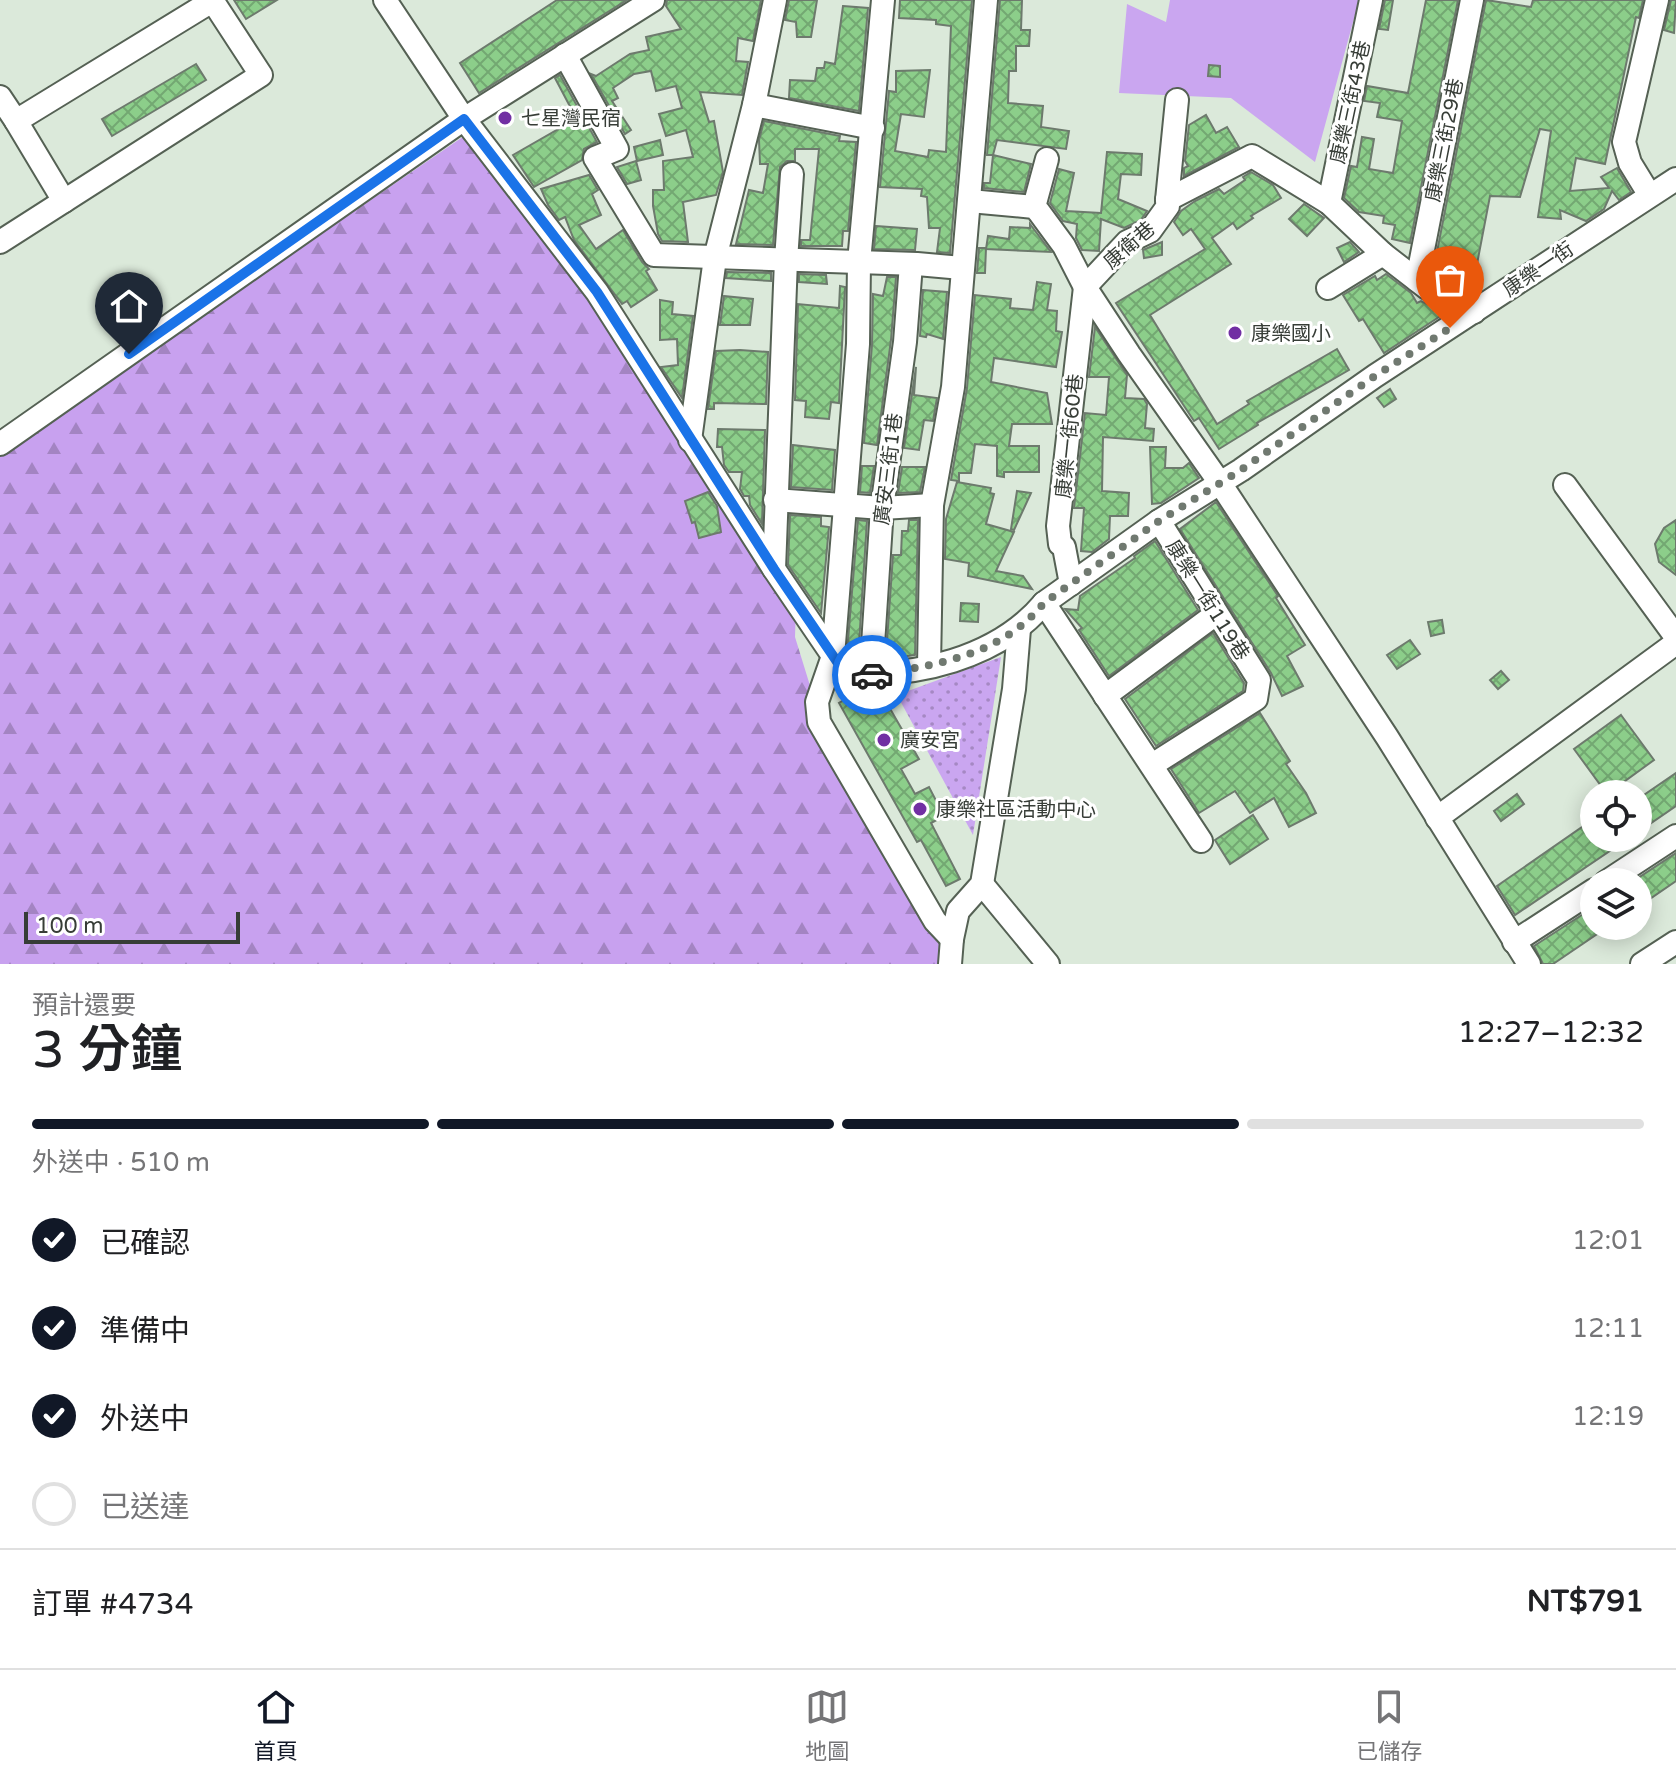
<!DOCTYPE html>
<html lang="zh-TW">
<head>
<meta charset="utf-8">
<style>
  :root { --surface:#fff; --page:#f6f6f6; --text:#202124; --muted:#757577; --line:#e0e0e0; --accent:#111827 }
  body { margin:0; font-family:"Varela Round","Noto Sans TC",sans-serif; background:var(--page); color:var(--text); height:100vh; display:flex; flex-direction:column; font-size:30px; white-space:nowrap }
  * { box-sizing:border-box; margin:0 }
  p { font-size:26px; color:var(--muted) }
  .icon { flex:none; width:44px; height:44px; fill:none; stroke:currentColor; stroke-width:2; stroke-linecap:round; stroke-linejoin:round }
  .map { position:relative; height:964px; overflow:hidden }
  .sheet { display:flex; flex-direction:column; background:var(--surface); flex:1 }
  .sheet>* { flex:none }
  .fabs { position:absolute; left:1580px; top:780px; display:grid; gap:16px }
  .fabs a { display:grid; place-items:center; width:72px; height:72px; border-radius:50%; background:var(--surface); box-shadow:0 4px 20px #0003; font-size:40px }
  .scale { position:absolute; left:24px; bottom:20px; width:216px; box-sizing:border-box; padding-left:8px; border:4px solid #373d37; border-top:0; font-size:22px; line-height:28px; white-space:nowrap; color:#373d37; -webkit-text-stroke:6px #fff; paint-order:stroke }
  .pin { position:absolute; display:grid; place-items:center; width:68px; height:68px; color:#fff; margin:-82px -34px; border-radius:50% 50% 50% 0; rotate:-45deg; box-shadow:0 0 8px #0007 }
  .pin .icon { rotate:45deg }
  .courier { position:absolute; display:grid; place-items:center; width:80px; height:80px; margin:-40px; border:6px solid #1a73e8; border-radius:50%; background:#fff; color:#222; box-shadow:0 2px 10px #0007 }
  .headline em { font-style:normal; font-weight:600 }
  .headline div { display:flex; flex-direction:column-reverse }
  .headline { display:flex; align-items:center; justify-content:space-between; height:136px; padding:0 32px }
  h1 { font-size:52px; font-weight:600; line-height:60px }
  .bar { display:grid; grid-template-columns:repeat(4,1fr); gap:12px 8px; align-content:center; height:96px; padding:0 32px }
  .bar i { height:10px; border-radius:6px; background:var(--line) }
  .bar .active { background:var(--accent) }
  .bar p { grid-column:span 4 }
  .line { display:flex; align-items:center; gap:20px; padding:0 32px; border-top:2px solid var(--line) }
  .line div { flex:1 }
  ol { padding:0 32px; list-style:none }
  li { display:flex; align-items:center; gap:24px; height:88px }
  li p { margin-inline-start:auto }
  li .icon { padding:8px; border-radius:50%; background:var(--accent); color:#fff; stroke-width:4 }
  li:last-child { color:var(--muted) }
  li i { width:44px; height:44px; border:4px solid var(--line); border-radius:50% }
  .menu { display:flex; justify-content:space-around; align-items:center; height:112px; border-top:2px solid var(--line); background:var(--surface); font-size:22px; color:var(--muted) }
  .menu a { display:grid; justify-items:center; gap:4px }
  .menu .active { color:var(--accent) }
  .map>svg:first-child { display:block }
  .grass { fill:#caa6f0 }
  .forest { fill:url(#forest-firs) }
  .park { fill:url(#park-dots) }
  .building { fill:url(#building-cross-hatch); stroke:#6d7a6d; stroke-width:2 }
  .lines { fill:none; stroke-linecap:round; stroke-linejoin:round }
  .minor-casing { stroke:#556154; stroke-width:26 }
  .minor { stroke:#fff; stroke-width:22 }
  .done { stroke:#707970; stroke-width:8; stroke-dasharray:0 14.4 }
  .route { stroke:#1a73e8; stroke-width:10 }
  .poi-dot { fill:#712fa3; stroke:#fff; stroke-width:3 }
  .labels { text-anchor:middle; stroke-width:6; stroke-linejoin:round; paint-order:stroke }
  .street-label { font-size:20px; fill:#373d37; stroke:#fff }
  .poi-label { font-size:20px; fill:#373d37; stroke:#fff; text-anchor:start }
</style>
</head>
<body>
<div class="map">
<svg width="1676" height="964" viewBox="0 0 1676 964">
  <defs>
    <pattern id="forest-firs" width="22" height="20" patternUnits="userSpaceOnUse" patternTransform="scale(2)"><rect width="22" height="20" fill="#c8a1ef"/><path d="M5 1l3.5 6h-7zM16 11l3.5 6h-7z" fill="#a384c2"/></pattern>
    <pattern id="park-dots" width="8" height="8" patternUnits="userSpaceOnUse" patternTransform="scale(2)"><rect width="8" height="8" fill="#caa6f0"/><path d="M2 2h.1M6 6h.1" fill="none" stroke="#a588c3" stroke-width="1.8" stroke-linecap="round"/></pattern>
    <pattern id="building-cross-hatch" width="8" height="8" patternUnits="userSpaceOnUse" patternTransform="scale(2)"><rect width="8" height="8" fill="#8cce8a"/><path d="M0 0l8 8M0 8l8-8" fill="none" stroke="#73a872"/></pattern>
  </defs>
  <rect width="100%" height="100%" fill="#dbe9da"/>
  <path class="grass" d="M1170,0H1359L1315,162L1231,98L1119,93L1127,4L1166,22Z"/>
  <path class="forest" d="M486,131L796,605L795,637L820,718L955,964H0V454L470,132Z"/>
  <path class="park" d="M1001,657L973,835L897,695Z"/>
  <g class="building">
    <path d="M234,0H277L246,19Z"/>
    <path d="M557,0H627L479,93L460,63Z"/>
    <path d="M667,0H761L753,41L738,38L736,61L748,62L742,95L700,92L709,122L714,121L723,172L716,195L683,202L688,242L662,241L658,234L653,206V190H664L663,161L693,157L686,130L666,136L659,114L682,108L676,86L656,91L651,71L634,74L613,88L618,98L612,101L631,130L625,134L591,74L596,76L630,54L649,50L646,37L681,29L666,6Z"/>
    <path d="M789,0H817L811,37H797L796,22L785,20Z"/>
    <path d="M900,0H972L950,253L937,252L940,228H929L927,197L921,196L922,189L880,187L889,91L896,92V71L930,70L924,117L901,114L895,151L928,157L929,150L946,152L951,26L936,24V20L899,18Z"/>
    <path d="M1000,0H1022L1021,30H1030L1029,46H1016V71H1009L1008,103L1043,106L1041,127L1069,131L1066,149L997,140L993,155L1031,164L1024,192L984,188V183H990L993,155H987Z"/>
    <path d="M1385,0H1393L1388,30L1379,29Z"/>
    <path d="M1426,0H1458L1410,243L1392,239L1395,225L1383,223L1384,216L1359,212L1344,198L1351,166L1357,167L1362,137L1374,139L1369,169L1393,173L1402,121L1377,117L1380,103L1364,101L1367,86L1408,93Z"/>
    <path d="M1486,0L1531,7L1533,0H1643L1639,18L1636,17L1605,164L1576,158L1570,191L1609,188L1601,177L1617,168L1631,192L1619,200L1612,191L1604,209L1586,221L1560,210L1561,219L1538,217L1551,131L1540,129L1520,197L1490,196L1477,264L1436,257Z"/>
    <path d="M1671,0H1676L1674,33L1664,30Z"/>
    <path d="M843,6L868,8L859,111L789,98L790,80L815,81L817,68H824L825,62L835,64Z"/>
    <path d="M196,64L206,80L112,136L102,119Z"/>
    <path d="M1209,65L1220,66V77L1208,76Z"/>
    <path d="M560,75L597,142L584,149L582,160L534,187L513,155L560,128L557,122L574,114L555,78Z"/>
    <path d="M1206,115L1216,133L1227,127L1239,147L1184,176V168L1188,166L1185,161L1189,125Z"/>
    <path d="M764,121L840,136L839,141L856,142L848,231H843L842,246H801V240H810L819,149H795V161H787L780,167L773,245L736,244L749,190L763,193L768,164H760L759,140Z"/>
    <path d="M660,140L663,155L637,161L634,147Z"/>
    <path d="M1107,152L1142,154L1141,175L1121,174L1118,199L1147,211L1141,220L1124,228L1101,219L1099,251L1082,250L1076,238L1077,224L1063,221L1050,203L1059,169L1074,173L1066,211L1101,213Z"/>
    <path d="M636,161L641,180L627,184L617,167Z"/>
    <path d="M1251,172L1273,185L1281,198L1251,216L1253,218L1237,229L1233,223L1212,238L1231,264L1150,315L1217,424L1249,404L1247,401L1337,349L1349,370L1257,423L1258,425L1219,449L1199,418L1194,421L1116,303L1205,249L1191,229L1183,235L1174,222L1181,211L1195,201L1219,189L1224,194L1245,180L1243,177Z"/>
    <path d="M589,175L598,190L592,194L601,215L579,225L596,249L623,230L642,262L649,269L646,271L657,290L631,307L627,301L622,304L574,240L565,217L559,220L548,205L541,189Z"/>
    <path d="M1304,204L1324,218L1307,236L1289,219Z"/>
    <path d="M1030,224L1051,252L986,249L988,236L1009,239L1010,227L1030,228Z"/>
    <path d="M876,226L917,229L915,250L874,249Z"/>
    <path d="M1162,242V255L1144,258L1143,250Z"/>
    <path d="M1350,242L1359,252L1344,262L1337,248Z"/>
    <path d="M979,248H986L985,273H977Z"/>
    <path d="M727,272L771,273V281L726,278Z"/>
    <path d="M799,274L826,275L827,284L799,282Z"/>
    <path d="M1386,274L1411,293L1417,303L1421,301L1439,310L1442,315L1384,353L1363,319L1359,321L1343,295L1375,276L1377,280Z"/>
    <path d="M887,277H896L891,340L877,445L864,443L872,345L873,294L883,296Z"/>
    <path d="M1037,282L1051,284L1047,310L1057,311L1056,331L1062,332L1056,367L994,358L991,382L1047,393L1052,424H1012L1009,446H1039V472H1004V477L997,476V446L975,444L971,473H959V481L951,480L967,388L975,295L1011,299L1010,308L1033,310Z"/>
    <path d="M840,286L845,287L839,403L831,402L829,419L805,417L806,401L795,400L798,304L839,308Z"/>
    <path d="M923,290L947,292L943,339L927,334L926,337L920,336Z"/>
    <path d="M724,296L753,299L750,325H720Z"/>
    <path d="M660,300L673,302L672,314L693,316L682,398L661,367L678,365L677,339L660,340Z"/>
    <path d="M1095,327L1127,375L1125,398L1144,399L1147,404L1145,428L1154,429L1153,441L1103,437L1102,491L1129,493L1128,516H1110L1109,539L1092,552L1081,551L1084,508H1074L1085,413L1106,415L1109,377H1089Z"/>
    <path d="M740,350L768,352L766,404L714,403V409H708L716,351Z"/>
    <path d="M916,367L914,395L937,398L933,421L924,420L919,450L904,448Z"/>
    <path d="M1390,389L1396,399L1384,407L1377,398Z"/>
    <path d="M718,429L765,430L762,524L750,505L749,496H744L740,489L742,472H729L724,465L722,447H717Z"/>
    <path d="M793,445L835,450L832,490L791,487Z"/>
    <path d="M1150,447H1166L1165,468H1183L1189,463L1199,478L1161,503L1152,504Z"/>
    <path d="M862,466H874L870,493L860,492Z"/>
    <path d="M902,467H925L920,492L898,493Z"/>
    <path d="M957,482L991,488L990,493L994,494L986,524L1014,532L996,571L1023,576L1032,589L968,576L969,563L945,559L946,519Z"/>
    <path d="M1017,491L1031,493L1014,530L1011,529Z"/>
    <path d="M708,492L717,506L721,532L699,538L695,522L692,523L685,501Z"/>
    <path d="M1216,502L1278,596L1276,598L1305,645L1287,656L1303,686L1282,696L1271,673L1180,529Z"/>
    <path d="M790,515L821,517V526L829,527L821,613L788,565Z"/>
    <path d="M858,520L867,521L858,659L852,658L847,652Z"/>
    <path d="M909,520H918L915,655L901,657L886,656L893,555H901L902,531H908Z"/>
    <path d="M1676,520V575L1659,562L1655,544L1664,528Z"/>
    <path d="M1155,541L1198,610L1109,676L1079,630L1082,628L1065,609L1078,610L1080,596L1135,558L1134,556Z"/>
    <path d="M961,603L979,604L978,622L960,621Z"/>
    <path d="M1442,620L1444,633L1431,636L1428,622Z"/>
    <path d="M1213,633L1244,683L1243,691L1156,746L1125,699Z"/>
    <path d="M1410,640L1420,654L1397,669L1387,655Z"/>
    <path d="M1501,671L1509,680L1498,689L1490,680Z"/>
    <path d="M866,688V710L879,711L881,693L919,759L901,769L915,794L929,787L944,816L931,823L960,879L946,886L921,840L917,842L839,703Z"/>
    <path d="M1260,713L1290,761L1286,764L1306,793L1316,813L1289,827L1274,798L1250,813L1235,791L1199,813L1171,769Z"/>
    <path d="M1621,715L1654,760L1607,794L1574,749Z"/>
    <path d="M1676,773V806L1638,832V799Z"/>
    <path d="M1517,794L1524,804L1501,821L1494,811Z"/>
    <path d="M1253,815L1268,839L1230,864L1215,840Z"/>
    <path d="M1585,825L1590,832L1594,829V838H1629L1515,915L1497,886Z"/>
    <path d="M1676,853V881L1638,907V882H1632Z"/>
    <path d="M1594,907V926H1609L1553,964H1543L1534,946Z"/>
  </g>
  <g class="lines">
    <defs>
      <g id="minor">
        <path d="M385,0L464,119L597,292L774,569L844,672C914,679 998,658 1044,603L1159,521L1241,470L1375,376L1676,179"/>
        <path d="M883,0L859,262L858,344L833,656L817,702L819,722L935,921L952,939"/>
        <path d="M565,55L617,149L595,158L654,255L917,264L962,268"/>
        <path d="M0,97L16,121L212,1"/>
        <path d="M754,105L873,128"/>
        <path d="M16,121L64,201"/>
        <path d="M1649,194L1630,163L1624,142L1657,0"/>
        <path d="M1167,200L1177,100"/>
        <path d="M970,201L1034,207L1039,212L1064,246L1085,287L1129,354L1220,483L1387,737L1529,964"/>
        <path d="M1329,203L1371,0"/>
        <path d="M1034,207L1047,159"/>
        <path d="M0,242L261,75L212,0"/>
        <path d="M1417,280L1472,0"/>
        <path d="M1085,287L1127,242L1150,231L1168,206L1167,200L1252,156L1329,203L1383,254L1427,288L1474,312"/>
        <path d="M1328,288L1383,254"/>
        <path d="M690,440L715,258L754,105L775,0"/>
        <path d="M0,444L464,119L653,0"/>
        <path d="M1565,485L1676,637"/>
        <path d="M775,500L882,508L932,505"/>
        <path d="M774,569L786,260L792,174"/>
        <path d="M1071,584L1064,547L1060,544L1058,526L1085,287"/>
        <path d="M1044,603L1201,841"/>
        <path d="M929,666L932,505L953,387L986,0"/>
        <path d="M871,675L882,508L905,342L911,264"/>
        <path d="M1105,696L1216,614"/>
        <path d="M1152,765L1256,699L1259,680L1159,521"/>
        <path d="M1437,818L1676,643"/>
        <path d="M1606,882L1676,836"/>
        <path d="M982,884L1048,964"/>
        <path d="M1514,942L1594,890"/>
        <path d="M950,964L952,939L958,911L982,884L1014,689L1019,629"/>
        <path d="M1642,964L1676,942"/>
      </g>
    </defs>
    <use href="#minor" class="minor-casing"/>
    <use href="#minor" class="minor"/>
  </g>
  <g class="lines">
    <path class="done" d="M872,675C937,665 1000,656 1044,603L1159,521L1241,470L1375,376L1450,328"/>
    <path class="route" d="M129,354L464,119L597,292L774,569L844,672L872,675"/>
  </g>
  <g class="poi-dot">
    <circle cx="505" cy="118" r="8"/>
    <circle cx="1235" cy="333" r="8"/>
    <circle cx="884" cy="740" r="8"/>
    <circle cx="920" cy="809" r="8"/>
  </g>
  <g class="labels">
    <g class="street-label">
      <text transform="translate(1350 102) rotate(-78)" y="7">康樂三街43巷</text>
      <text transform="translate(1444 140) rotate(-79)" y="7">康樂三街29巷</text>
      <text transform="translate(1129 245) rotate(-41)" y="7">康衛巷</text>
      <text transform="translate(1538 269) rotate(-34)" y="7">康樂一街</text>
      <text transform="translate(1069 436) rotate(-84)" y="7">康樂一街60巷</text>
      <text transform="translate(888 469) rotate(-83)" y="7">廣安三街1巷</text>
      <text transform="translate(1208 600) rotate(58)" y="7">康樂一街119巷</text>
    </g>
    <g class="poi-label">
      <text x="521" y="125">七星灣民宿</text>
      <text x="1251" y="340">康樂國小</text>
      <text x="900" y="747">廣安宮</text>
      <text x="936" y="816">康樂社區活動中心</text>
    </g>
  </g>
</svg>
<div class="fabs">
<a><svg class="icon" aria-label="locate" viewBox="0 0 24 24"><circle cx="12" cy="12" r="6"/><path d="M12 2v4M12 18v4M2 12h4M18 12h4"/></svg></a>
<a><svg class="icon" aria-label="layers" viewBox="0 0 24 24"><path d="M12 4l9 5-9 5-9-5zM3 14l9 5 9-5"/></svg></a>
</div>
<div class="scale">100 m</div>
<div class="pin" style="left:1450px;top:328px;background:#ea580c"><svg class="icon" aria-label="bag" viewBox="0 0 24 24"><path d="M5 8h14l-1 12H6zM9 8a3 3 0 0 1 6 0"/></svg></div>
<div class="pin" style="left:129px;top:354px;background:#1f2937"><svg class="icon" aria-label="home" viewBox="0 0 24 24"><path d="M3 11l9-7 9 7M6 9v11h12V9"/></svg></div>
<div class="courier" style="left:872px;top:675px"><svg class="icon" aria-label="car" viewBox="0 0 24 24"><path d="M5 17H2v-5l4-1 3-4h7l3 4 3 1v5h-3M9 17h6M6 11h13"/><circle cx="7" cy="17" r="2"/><circle cx="17" cy="17" r="2"/></svg></div>
</div>
<section class="sheet">
<div class="headline"><div><h1>3 分鐘</h1><p>預計還要</p></div><em>12:27–12:32</em></div>
<div class="bar"><i class="active"></i><i class="active"></i><i class="active"></i><i></i><p>外送中 · 510 m</p></div>
<ol>
<li><svg class="icon" aria-label="check" viewBox="0 0 24 24"><path d="M5 12l5 5 9-10"/></svg>已確認<p>12:01</p></li>
<li><svg class="icon" aria-label="check" viewBox="0 0 24 24"><path d="M5 12l5 5 9-10"/></svg>準備中<p>12:11</p></li>
<li><svg class="icon" aria-label="check" viewBox="0 0 24 24"><path d="M5 12l5 5 9-10"/></svg>外送中<p>12:19</p></li>
<li><i></i>已送達</li>
</ol>
<div class="line" style="height:104px"><div>訂單 #4734</div><b>NT$791</b></div>
</section>
<nav class="menu">
<a class="active"><svg class="icon" aria-label="home" viewBox="0 0 24 24"><path d="M3 11l9-7 9 7M6 9v11h12V9"/></svg>首頁</a>
<a><svg class="icon" aria-label="map" viewBox="0 0 24 24"><path d="M3 6l6-2 6 2 6-2v14l-6 2-6-2-6 2zM9 4v14M15 6v14"/></svg>地圖</a>
<a><svg class="icon" aria-label="saved" viewBox="0 0 24 24"><path d="M7 4h10v16l-5-4-5 4z"/></svg>已儲存</a>
</nav>
</body>
</html>
